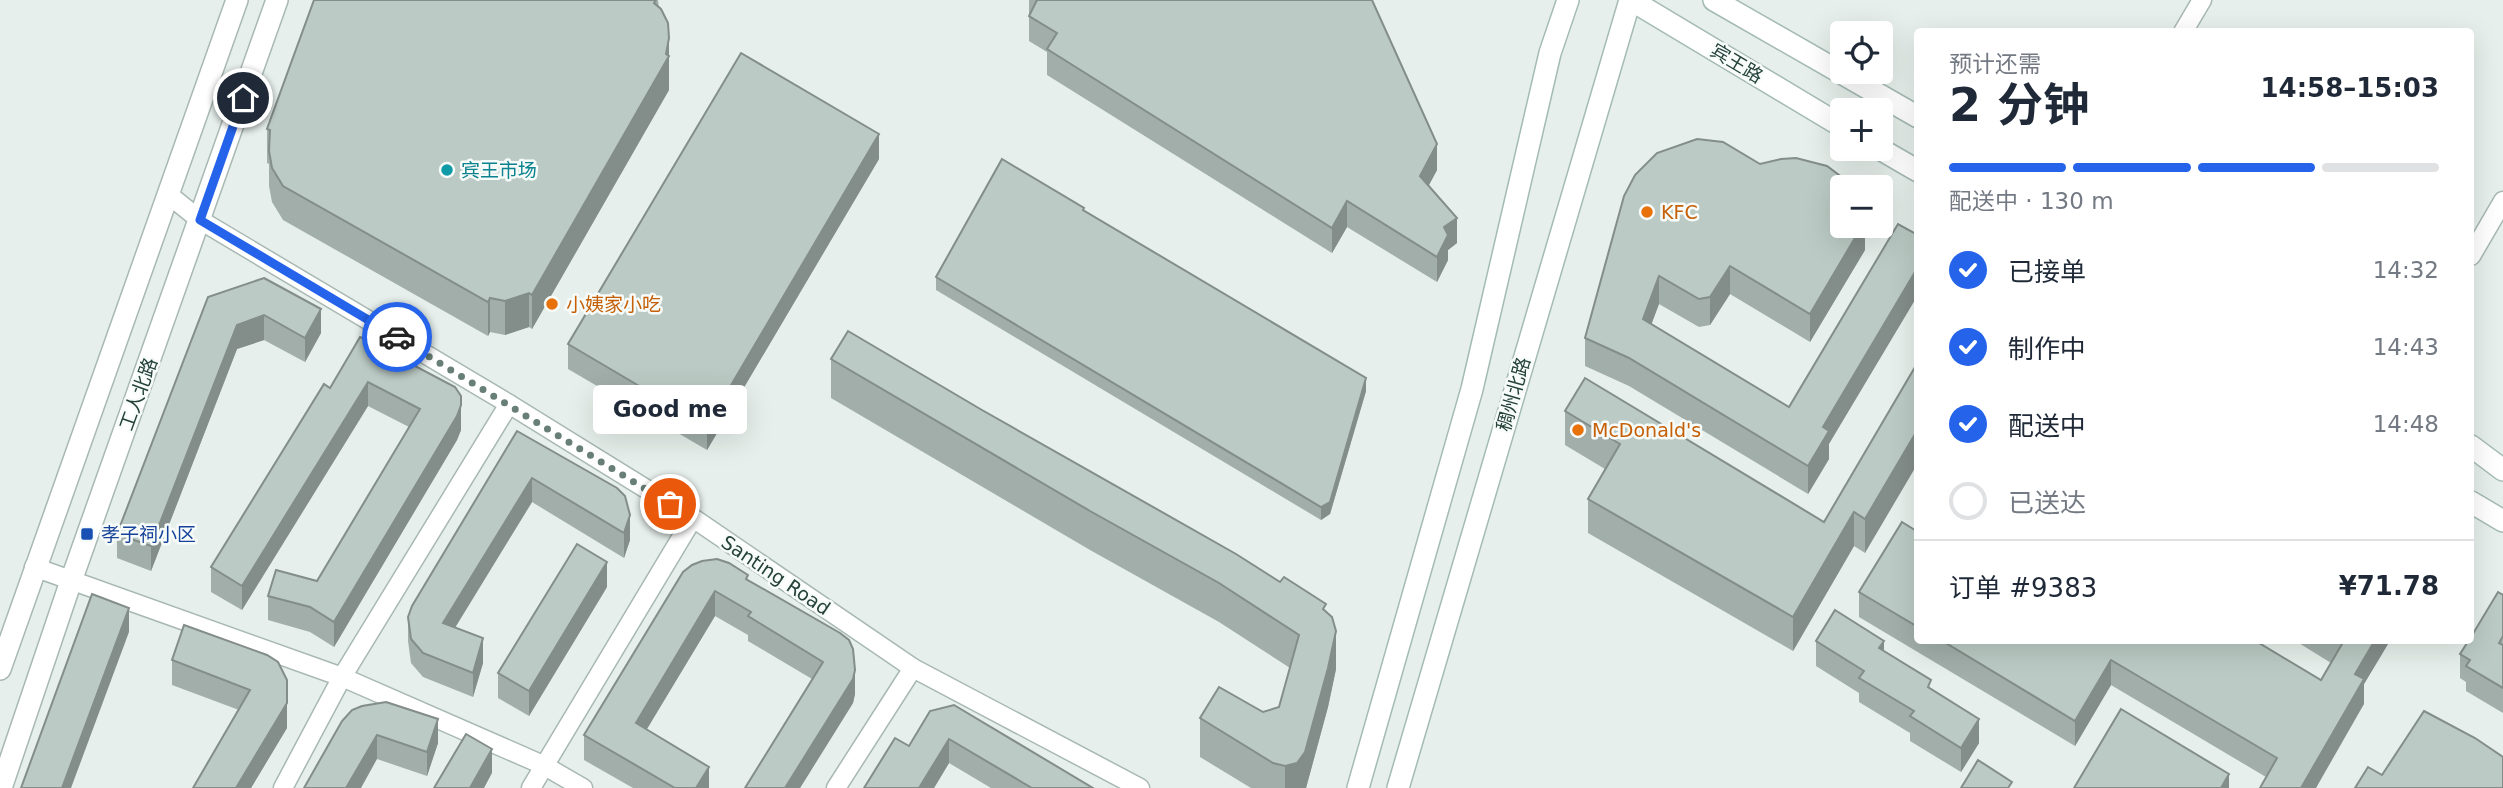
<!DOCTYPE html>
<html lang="zh">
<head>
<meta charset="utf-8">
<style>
  :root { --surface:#fff; --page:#f2f2f3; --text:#1f2937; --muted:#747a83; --line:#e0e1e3; --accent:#2563eb }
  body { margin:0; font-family:"DejaVu Sans","Noto Sans SC",sans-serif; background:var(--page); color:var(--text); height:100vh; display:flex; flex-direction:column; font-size:26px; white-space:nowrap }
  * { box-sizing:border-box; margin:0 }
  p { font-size:23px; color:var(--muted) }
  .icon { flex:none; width:38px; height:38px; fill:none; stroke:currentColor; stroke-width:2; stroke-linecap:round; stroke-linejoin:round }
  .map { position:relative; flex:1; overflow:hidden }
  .side { position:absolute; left:1914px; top:28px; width:560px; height:616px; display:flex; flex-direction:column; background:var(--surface); border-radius:7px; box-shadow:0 7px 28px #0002 }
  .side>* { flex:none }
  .tools { position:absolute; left:1830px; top:21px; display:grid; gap:14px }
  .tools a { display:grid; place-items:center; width:63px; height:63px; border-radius:7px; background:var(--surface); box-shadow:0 7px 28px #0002; font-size:35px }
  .pin { position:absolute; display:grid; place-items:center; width:60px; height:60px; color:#fff; margin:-30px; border:4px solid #fff; border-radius:50%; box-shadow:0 2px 7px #0007 }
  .courier { position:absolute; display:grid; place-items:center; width:70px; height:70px; margin:-35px; border:5px solid #2563eb; border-radius:50%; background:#fff; color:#222; box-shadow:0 2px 9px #0007 }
  .bubble { position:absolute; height:49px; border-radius:7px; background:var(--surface); box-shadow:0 7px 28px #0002; font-size:23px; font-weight:700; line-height:49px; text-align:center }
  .headline em { font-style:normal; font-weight:700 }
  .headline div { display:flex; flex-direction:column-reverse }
  .headline { display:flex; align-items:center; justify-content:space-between; height:119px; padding:0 35px }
  h1 { font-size:46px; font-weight:700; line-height:52px }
  .bar { display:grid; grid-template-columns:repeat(4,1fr); gap:10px 7px; align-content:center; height:84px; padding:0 35px }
  .bar i { height:9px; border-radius:5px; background:var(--line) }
  .bar .selected { background:var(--accent) }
  .bar p { grid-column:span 4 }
  .line { display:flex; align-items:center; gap:18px; padding:0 35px; border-top:2px solid var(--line) }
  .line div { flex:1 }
  ol { padding:0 35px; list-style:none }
  li { display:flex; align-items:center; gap:21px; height:77px }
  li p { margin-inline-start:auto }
  li .icon { padding:7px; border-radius:50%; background:var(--accent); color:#fff; stroke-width:4 }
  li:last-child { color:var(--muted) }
  li i { width:38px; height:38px; border:4px solid var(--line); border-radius:50% }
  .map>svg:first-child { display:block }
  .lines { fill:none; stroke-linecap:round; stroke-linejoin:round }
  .minor-casing { stroke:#a8b8b2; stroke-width:21 }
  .tertiary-casing { stroke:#a8b8b2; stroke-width:24 }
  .secondary-casing { stroke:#a4bbb3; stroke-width:24 }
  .minor { stroke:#fff; stroke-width:18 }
  .tertiary { stroke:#fff; stroke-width:21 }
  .secondary { stroke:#fff; stroke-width:21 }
  .wall { fill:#a1aea9 }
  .shaded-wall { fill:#838d89 }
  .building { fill:#bbcac4; stroke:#838d89; stroke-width:2 }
  .done { stroke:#687f78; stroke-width:7; stroke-dasharray:0 12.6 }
  .route { stroke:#2563eb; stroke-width:9 }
  .culture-dot { fill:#0f9aa8; stroke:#f7fbf9; stroke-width:2.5 }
  .food-dot { fill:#e8710a; stroke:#f7fbf9; stroke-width:2.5 }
  .transit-dot { fill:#1a4fb4; stroke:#f7fbf9; stroke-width:2.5 }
  .labels { text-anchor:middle; stroke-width:5; stroke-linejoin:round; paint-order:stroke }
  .street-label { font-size:19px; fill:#24423a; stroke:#f7fbf9 }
  .culture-label { font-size:19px; fill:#0d838f; stroke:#f7fbf9; text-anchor:start }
  .food-label { font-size:19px; fill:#c56008; stroke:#f7fbf9; text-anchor:start }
  .transit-label { font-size:19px; fill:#164399; stroke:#f7fbf9; text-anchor:start }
</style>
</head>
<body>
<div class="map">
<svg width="2503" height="788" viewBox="0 0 2503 788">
  <rect width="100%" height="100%" fill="#e6efeb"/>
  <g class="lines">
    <defs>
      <g id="minor">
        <path d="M2183,32L2202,0"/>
        <path d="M169,195L200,220L509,404L693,518L913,668L1140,788"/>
        <path d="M2471,256L2503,201"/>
        <path d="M34,567L342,677L543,765L583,788"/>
        <path d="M283,788L342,677L509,404"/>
        <path d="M531,788L693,518"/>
        <path d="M836,788L913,668"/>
      </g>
      <g id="tertiary">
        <path d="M0,669L237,0"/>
        <path d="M1,788L71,581L277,0"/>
      </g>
      <g id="secondary">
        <path d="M1631,0L1843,127"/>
        <path d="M1714,0L1918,117"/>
        <path d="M1880,149L1918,171"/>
        <path d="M2471,446L2503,470"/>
        <path d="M2471,502L2503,521"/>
        <path d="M1358,788L1472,389L1550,53L1568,0"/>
        <path d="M1398,788L1630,0"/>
      </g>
    </defs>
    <use href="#minor" class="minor-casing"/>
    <use href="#tertiary" class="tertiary-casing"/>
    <use href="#secondary" class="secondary-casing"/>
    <use href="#minor" class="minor"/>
    <use href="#tertiary" class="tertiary"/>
    <use href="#secondary" class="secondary"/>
  </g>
  <g class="wall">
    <path d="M658,0L669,90L532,329L529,327L505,335L490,332L488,336L283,220L272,202L269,186V164L267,163V129Z"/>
    <path d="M1029,0H1372L1437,170L1428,186L1457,243L1448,250V260L1437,282L1347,227L1332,253L1047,75V52L1029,41Z"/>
    <path d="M879,159L707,450L568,369V344Z"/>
    <path d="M1760,164L1865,226V250L1810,342L1730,294L1710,325L1699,327L1659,304L1651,324L1829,444V459L1808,494L1629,386L1585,366V338Z"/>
    <path d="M1084,210L1366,391L1330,514L1321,520L936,290V277Z"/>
    <path d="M264,278L321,333L305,362L264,340L237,349L151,571L117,558V534Z"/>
    <path d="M360,337L461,430L457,440L334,647L310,632L268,620V596L317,581L409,427L368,406L242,610L211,592V567L330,388Z"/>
    <path d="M831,359L1326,612L1336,669L1328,707L1306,788H1251L1200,757V718L1263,712L1279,707L1290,668L1219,622L1090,550L831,398Z"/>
    <path d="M1918,362L1865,553L1854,546L1793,651L1588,533V499L1605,469L1565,445V411L1824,522Z"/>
    <path d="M517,431L630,540L624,558L532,502L455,628L483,663L473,697L423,677L411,663L408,641V617Z"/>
    <path d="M1918,532V640H2254L2321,680L2331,663L2294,640H2388V644L2364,684V704L2266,777L2111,685L2075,746L1859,617V592Z"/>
    <path d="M683,572L748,580L855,694L853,703L800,788H745L812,679L748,641V635L715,616L647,729L709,788H633L584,760V735Z"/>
    <path d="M607,587L529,716L498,698V673Z"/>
    <path d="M2503,595V713L2466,691V682L2460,678V654Z"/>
    <path d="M184,625L287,728L251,788H193L239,710L172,685V660Z"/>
    <path d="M1816,641L1884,651L1931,689L1979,743L1961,772L1910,741V733L1859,702V693L1816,666Z"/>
    <path d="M954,705L1093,788H991L949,763L934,788H864Z"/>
    <path d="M342,721L438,743L427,776L377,759Z"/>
  </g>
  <g class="shaded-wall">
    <path d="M669,38V90L532,329V295L666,54Z"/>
    <path d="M879,134V159L707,450V426Z"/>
    <path d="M1437,144V170L1420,202V176Z"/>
    <path d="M1347,201V227L1332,253V228Z"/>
    <path d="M1457,218V243L1448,250V260L1437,282V257L1444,227Z"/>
    <path d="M1862,226H1865V250L1810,342V314Z"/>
    <path d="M1730,266V294L1710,325V297Z"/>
    <path d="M1918,267V295L1829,444V459L1808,494V466L1823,427Z"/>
    <path d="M1659,276V304L1643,347V319Z"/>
    <path d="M529,293V327L505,335V301Z"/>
    <path d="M490,298V332L488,336V302Z"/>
    <path d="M321,309V333L305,362V338Z"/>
    <path d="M264,315V340L237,349L151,571V546L237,325Z"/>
    <path d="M1366,378V391L1330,514L1321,520V507Z"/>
    <path d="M368,382V406L242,610V586Z"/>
    <path d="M461,405V430L457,440L334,647V622Z"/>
    <path d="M1918,429V463L1865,553V519Z"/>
    <path d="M532,478V502L443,647V623Z"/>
    <path d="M1854,512V546L1793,651V617Z"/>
    <path d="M630,515V540L624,558V533Z"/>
    <path d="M607,562V587L529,716V691Z"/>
    <path d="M715,591V616L636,747V723Z"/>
    <path d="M129,608V632L71,788H62Z"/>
    <path d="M1336,631V669L1328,707L1306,788H1285V766Z"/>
    <path d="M483,638V663L473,697V673Z"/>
    <path d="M2375,640H2388V644L2364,684V704L2316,788H2301L2355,674Z"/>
    <path d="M1884,641V665L1879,648Z"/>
    <path d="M2111,660V685L2075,746V721Z"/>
    <path d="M855,670V694L853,703L800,788H785Z"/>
    <path d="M287,703V728L251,788H236Z"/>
    <path d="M438,719V743L427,776V752Z"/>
    <path d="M1979,719V743L1961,772V748Z"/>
    <path d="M377,735V759L361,788H346Z"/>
    <path d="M949,739V763L934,788H919Z"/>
    <path d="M492,749V773L484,788H470Z"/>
    <path d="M709,767V788H696Z"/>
    <path d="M2229,774V788H2221Z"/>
  </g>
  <g class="building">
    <path d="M314,0H656L654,3L661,9L668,23L669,38L666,54L669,56L532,295L529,293L505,301L490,298L488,302L283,186L272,168L269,151L270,130L267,129Z"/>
    <path d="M1037,0H1372L1437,144L1420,176L1457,218L1444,227L1448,235L1437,257L1347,201L1332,228L1047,49L1057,33L1029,16Z"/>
    <path d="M741,53L879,134L707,426L568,344Z"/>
    <path d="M1697,139L1723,142L1760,164L1781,159L1796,158L1827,166L1851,184L1852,187H1843V226H1862L1810,314L1730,266L1710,297L1699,299L1659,276L1643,319L1789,407L1898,224L1918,235V267L1823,427L1829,431L1808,466L1629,358L1585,338L1624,196L1635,175L1657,153Z"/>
    <path d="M1002,159L1084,208L1083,210L1366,378L1330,502L1321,507L936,277Z"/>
    <path d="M264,278L321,309L305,338L264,315L237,325L151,546L117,534L208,297Z"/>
    <path d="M848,331L982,410L1236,554L1280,582L1284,577L1326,604L1323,609L1332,617L1336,631L1328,668L1305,752L1297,763L1285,766L1273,763L1200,718L1219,687L1263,712L1279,707L1299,635L1219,583L1090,511L831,359Z"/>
    <path d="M360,337L455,387L461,396V405L457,416L334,622L310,607L268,596L276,570L317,581L420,409L368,382L242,586L211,567L324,384L330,388Z"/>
    <path d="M1918,362V429L1865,519L1854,512L1793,617L1588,499L1620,444L1565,411L1585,378L1824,522Z"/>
    <path d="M517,431L617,488L625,496L630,515L624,533L532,478L443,623L483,638L473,673L423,653L411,639L408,617L412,606Z"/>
    <path d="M1902,522L1918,532V627L1859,592Z"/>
    <path d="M577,544L607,562L529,691L498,673Z"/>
    <path d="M717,559L729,563L748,575L746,579L840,633L849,640L853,649L855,670L853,679L785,788H745L823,662L748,616L751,612L715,591L636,723L709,767L696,788H675L584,735L683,572L692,565L702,561Z"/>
    <path d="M2498,592L2503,595V636L2499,643L2503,645V688L2466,666L2470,660L2460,654L2469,640H2471V637Z"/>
    <path d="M92,594L129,608L62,788H21Z"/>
    <path d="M1835,610L1884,641L1879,648L1931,680L1928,687L1979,719L1961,748L1910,716L1914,711L1859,678L1864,671L1816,641Z"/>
    <path d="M184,625L267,655L278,662L287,680V703L236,788H193L250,690L172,660Z"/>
    <path d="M1941,640H2254L2321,680L2342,644L2336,640H2375L2355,674L2364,679L2301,788H2260L2277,758L2111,660L2075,721Z"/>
    <path d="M386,702L438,719L427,752L377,735L346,788H304L342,721L352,710L362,706Z"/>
    <path d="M954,705L1093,788H1032L949,739L919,788H864L895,738L909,746L930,711Z"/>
    <path d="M2121,709L2229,774L2221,788H2074Z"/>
    <path d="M2424,711L2475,738L2503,757V788H2355L2368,767L2382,775Z"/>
    <path d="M466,734L492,749L470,788H434Z"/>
    <path d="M1978,760L2012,782L2008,788H1961Z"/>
  </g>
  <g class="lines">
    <path class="done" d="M397,337L670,504"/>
    <path class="route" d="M243,98L200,220L397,337"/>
  </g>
  <circle class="culture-dot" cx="447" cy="170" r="7"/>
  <g class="food-dot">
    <circle cx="1647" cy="212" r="7"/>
    <circle cx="552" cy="304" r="7"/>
    <circle cx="1578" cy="430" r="7"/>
  </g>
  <rect class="transit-dot" x="80" y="527" width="14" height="14" rx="3.5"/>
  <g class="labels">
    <g class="street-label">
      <text transform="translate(1737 63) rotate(31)" y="7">宾王路</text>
      <text transform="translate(138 394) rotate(-70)" y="7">工人北路</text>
      <text transform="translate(1513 394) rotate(-74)" y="7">稠州北路</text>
      <text transform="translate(776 575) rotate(34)" y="7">Santing Road</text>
    </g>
    <g class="culture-label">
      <text x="461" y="177">宾王市场</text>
    </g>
    <g class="food-label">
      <text x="1661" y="219">KFC</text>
      <text x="566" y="311">小姨家小吃</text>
      <text x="1592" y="437">McDonald's</text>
    </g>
    <g class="transit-label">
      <text x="101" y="541">孝子祠小区</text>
    </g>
  </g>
</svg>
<div class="tools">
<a><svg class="icon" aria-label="locate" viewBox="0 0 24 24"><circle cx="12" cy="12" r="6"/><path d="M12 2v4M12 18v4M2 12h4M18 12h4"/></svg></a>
<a>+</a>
<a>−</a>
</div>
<div class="pin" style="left:670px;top:504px;background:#ea580c"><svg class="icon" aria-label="bag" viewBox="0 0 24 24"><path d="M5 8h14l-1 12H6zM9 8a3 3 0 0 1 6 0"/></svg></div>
<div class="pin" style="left:243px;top:98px;background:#1f2937"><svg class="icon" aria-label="home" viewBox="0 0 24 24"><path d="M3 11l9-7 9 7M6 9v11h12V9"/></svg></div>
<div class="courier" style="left:397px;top:337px"><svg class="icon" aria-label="car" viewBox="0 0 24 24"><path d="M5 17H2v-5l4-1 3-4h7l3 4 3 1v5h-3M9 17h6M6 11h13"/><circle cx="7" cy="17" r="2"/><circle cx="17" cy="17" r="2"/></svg></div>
<div class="bubble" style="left:593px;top:385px;width:154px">Good me</div>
<section class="side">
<div class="headline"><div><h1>2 分钟</h1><p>预计还需</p></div><em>14:58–15:03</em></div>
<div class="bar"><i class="selected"></i><i class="selected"></i><i class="selected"></i><i></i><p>配送中 · 130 m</p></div>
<ol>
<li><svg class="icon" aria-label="check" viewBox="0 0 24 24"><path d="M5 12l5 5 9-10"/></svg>已接单<p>14:32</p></li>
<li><svg class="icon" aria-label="check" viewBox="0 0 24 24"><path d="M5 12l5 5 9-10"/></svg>制作中<p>14:43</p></li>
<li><svg class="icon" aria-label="check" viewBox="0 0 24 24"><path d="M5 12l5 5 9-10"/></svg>配送中<p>14:48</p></li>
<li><i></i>已送达</li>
</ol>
<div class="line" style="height:91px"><div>订单 #9383</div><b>¥71.78</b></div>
</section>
</div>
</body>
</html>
